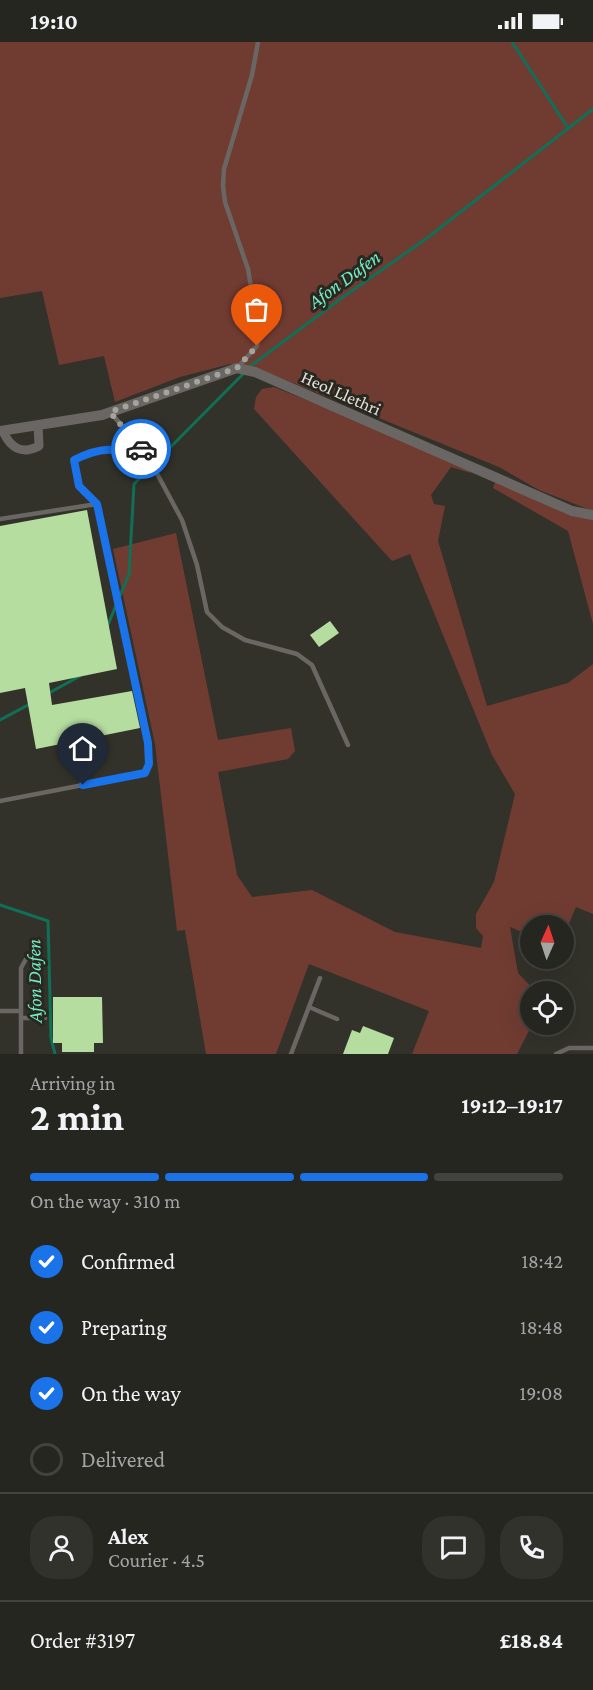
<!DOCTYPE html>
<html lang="en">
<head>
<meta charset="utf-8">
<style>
  :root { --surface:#262620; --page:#32322d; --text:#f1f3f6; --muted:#a4a5a5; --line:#42433e; --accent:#1a73e8 }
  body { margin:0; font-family:"Crimson Pro",serif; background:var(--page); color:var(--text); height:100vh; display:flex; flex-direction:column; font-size:22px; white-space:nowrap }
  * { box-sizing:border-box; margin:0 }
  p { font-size:20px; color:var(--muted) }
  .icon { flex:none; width:33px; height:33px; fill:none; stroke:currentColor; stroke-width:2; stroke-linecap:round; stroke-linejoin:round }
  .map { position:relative; height:1012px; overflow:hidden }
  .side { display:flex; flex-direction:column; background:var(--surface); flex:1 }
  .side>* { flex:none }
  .needle { width:39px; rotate:3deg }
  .buttons { position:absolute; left:520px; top:873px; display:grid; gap:12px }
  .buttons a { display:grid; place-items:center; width:54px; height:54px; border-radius:50%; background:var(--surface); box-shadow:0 6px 24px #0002,0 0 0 2px var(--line); font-size:30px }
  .pin { position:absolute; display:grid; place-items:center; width:51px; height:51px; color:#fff; margin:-62px -26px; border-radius:50% 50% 50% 0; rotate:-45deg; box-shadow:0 0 6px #0007 }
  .pin .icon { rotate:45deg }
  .courier { position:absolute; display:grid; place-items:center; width:60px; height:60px; margin:-30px; border:4px solid #1a73e8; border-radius:50%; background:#fff; color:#222; box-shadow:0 2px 8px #0007 }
  .overview em { font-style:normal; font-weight:700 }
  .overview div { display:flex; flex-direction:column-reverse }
  .overview { display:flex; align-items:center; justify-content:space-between; height:102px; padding:0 30px }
  h1 { font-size:39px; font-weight:700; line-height:45px }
  .bar { display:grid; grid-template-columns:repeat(4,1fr); gap:9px 6px; align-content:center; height:72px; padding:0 30px }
  .bar i { height:8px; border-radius:4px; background:var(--line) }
  .bar .active { background:var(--accent) }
  .bar p { grid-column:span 4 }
  .line { display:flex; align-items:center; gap:15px; padding:0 30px; border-top:2px solid var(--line) }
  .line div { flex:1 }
  .round { display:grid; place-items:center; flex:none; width:63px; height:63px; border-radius:24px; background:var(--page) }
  ol { padding:0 30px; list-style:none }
  li { display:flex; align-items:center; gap:18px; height:66px }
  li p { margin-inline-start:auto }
  li .icon { padding:6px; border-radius:50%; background:var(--accent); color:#fff; stroke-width:4 }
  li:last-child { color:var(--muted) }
  li i { width:33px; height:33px; border:3px solid var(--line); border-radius:50% }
  .status { display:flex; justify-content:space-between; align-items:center; height:42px; padding:0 30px; background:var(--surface); direction:ltr }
  .status svg { height:16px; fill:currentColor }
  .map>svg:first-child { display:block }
  .green { fill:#703c32 }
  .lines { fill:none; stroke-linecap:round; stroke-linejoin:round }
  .stream { stroke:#107057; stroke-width:3 }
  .building { fill:#b5dda0 }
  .service { stroke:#6a6663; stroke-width:4.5 }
  .minor { stroke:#6a6663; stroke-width:9 }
  .tertiary { stroke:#6a6663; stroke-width:10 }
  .done { stroke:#a4a49d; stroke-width:6; stroke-dasharray:0 10.8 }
  .route { stroke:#1a73e8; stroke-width:8 }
  .labels { text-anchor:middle; stroke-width:6; stroke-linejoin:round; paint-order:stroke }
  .street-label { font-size:18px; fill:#e1e1db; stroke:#292820 }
  .water-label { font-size:20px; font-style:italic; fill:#74ebc4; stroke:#292820 }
</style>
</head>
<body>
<div class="status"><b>19:10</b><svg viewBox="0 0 49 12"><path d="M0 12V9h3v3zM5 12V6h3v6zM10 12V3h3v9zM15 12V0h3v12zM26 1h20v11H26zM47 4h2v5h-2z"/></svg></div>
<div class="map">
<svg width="593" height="1012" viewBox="0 0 593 1012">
  <rect width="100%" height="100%" fill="#33322a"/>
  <g class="green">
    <path d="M0,0H593V469L539,448L499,425L254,325L230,322L180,335L115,360L104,314L59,323L42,249L0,256Z"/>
    <path d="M274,345L465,422L471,431L451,425L431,453L434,462L445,464L438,499L487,664L568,641L593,622V872L576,865L564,893V884H531V894L510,885L518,931L535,949L531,950L532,983L517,1012H412L429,969L309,922L276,1012H206L185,888L177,889L155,702L113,507L176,491L218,698L291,686L295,709L288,717L218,730L237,833L252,855L312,848L395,890L481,906L483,894L476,886V872L494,840L515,752L492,713L410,512L392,519L254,367L256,355L262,347Z"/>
    <path d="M497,435L593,473V582L568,489L493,446Z"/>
  </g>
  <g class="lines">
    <g class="stream">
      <path d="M512,0L568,86"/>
      <path d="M249,325L343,255L427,196L593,67"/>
      <path d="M107,585L129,532L134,442L245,330"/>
      <path d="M49,651L80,634"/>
      <path d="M0,678L30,662"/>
      <path d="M0,863L48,879L51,996L55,1012"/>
    </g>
  </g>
  <g class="building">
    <path d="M87,468L117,627L49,641L52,663L132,649L140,686L36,707L25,646L0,651V484Z"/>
    <path d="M330,579L339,591L319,605L310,593Z"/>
    <path d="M53,955H102L103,1001H94V1010H62V1001H53Z"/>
    <path d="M363,984L394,996L388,1012H343L352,988L360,991Z"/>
  </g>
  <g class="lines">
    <g class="service">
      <path d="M238,325L257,304L259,294L248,227L225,160L223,144L224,127L252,33L258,0"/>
      <path d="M111,371L147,413L182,478L197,523L207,570L222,585L245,598L297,612L312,623L348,703"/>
      <path d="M0,477L97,462"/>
      <path d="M0,759L145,731L149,722L148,701L97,462L79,444L74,418C103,403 117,407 147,413"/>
      <path d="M309,965L337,977"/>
      <path d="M0,969H21"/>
      <path d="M21,976H45"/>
      <path d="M21,1012V926L26,917L37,913"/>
      <path d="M291,1012L320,936"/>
      <path d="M556,1012L569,1006H593"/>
    </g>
    <path class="minor" d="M3,389C10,406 22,413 39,404L38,383"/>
    <path class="tertiary" d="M0,389L102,373L237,326L255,330L572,469L593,473"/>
  </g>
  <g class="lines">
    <path class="done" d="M141,407L110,370L237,326L257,304"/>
    <path class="route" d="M83,743L145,731L149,722L148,701L97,462L79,444L74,418C103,403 117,407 147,413L141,407"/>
  </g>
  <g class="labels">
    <g class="street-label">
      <text transform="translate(341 351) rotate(24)" y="6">Heol Llethri</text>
    </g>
    <g class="water-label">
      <text transform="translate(344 237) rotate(-36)" y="7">Afon Dafen</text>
      <text transform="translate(34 939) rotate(-91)" y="7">Afon Dafen</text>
    </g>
  </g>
</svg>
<div class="buttons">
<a><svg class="needle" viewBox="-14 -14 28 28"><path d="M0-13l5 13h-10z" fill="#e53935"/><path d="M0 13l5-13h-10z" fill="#a4a5a5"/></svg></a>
<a><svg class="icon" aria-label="locate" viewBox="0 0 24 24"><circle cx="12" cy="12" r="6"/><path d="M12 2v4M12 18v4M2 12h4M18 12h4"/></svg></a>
</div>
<div class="pin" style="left:257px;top:304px;background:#ea580c"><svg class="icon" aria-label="bag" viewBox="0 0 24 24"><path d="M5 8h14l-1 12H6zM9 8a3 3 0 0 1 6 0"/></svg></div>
<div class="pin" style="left:83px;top:743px;background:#1f2937"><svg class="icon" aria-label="home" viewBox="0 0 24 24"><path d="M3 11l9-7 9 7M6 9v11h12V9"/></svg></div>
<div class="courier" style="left:141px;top:407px"><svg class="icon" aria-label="car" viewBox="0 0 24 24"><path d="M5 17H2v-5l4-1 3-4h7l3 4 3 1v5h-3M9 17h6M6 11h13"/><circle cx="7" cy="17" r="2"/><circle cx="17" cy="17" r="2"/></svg></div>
</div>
<section class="side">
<div class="overview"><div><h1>2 min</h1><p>Arriving in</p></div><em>19:12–19:17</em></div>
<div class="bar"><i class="active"></i><i class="active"></i><i class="active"></i><i></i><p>On the way · 310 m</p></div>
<ol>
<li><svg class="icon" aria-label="check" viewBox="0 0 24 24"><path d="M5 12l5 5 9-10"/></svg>Confirmed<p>18:42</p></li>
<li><svg class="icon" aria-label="check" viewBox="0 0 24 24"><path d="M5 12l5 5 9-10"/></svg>Preparing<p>18:48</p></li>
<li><svg class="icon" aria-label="check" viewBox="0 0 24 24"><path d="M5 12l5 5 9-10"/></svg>On the way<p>19:08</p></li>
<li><i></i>Delivered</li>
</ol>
<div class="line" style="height:108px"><a class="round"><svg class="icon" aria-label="person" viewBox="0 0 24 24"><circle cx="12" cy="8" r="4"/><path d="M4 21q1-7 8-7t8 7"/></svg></a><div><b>Alex</b><p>Courier · 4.5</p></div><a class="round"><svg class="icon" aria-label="chat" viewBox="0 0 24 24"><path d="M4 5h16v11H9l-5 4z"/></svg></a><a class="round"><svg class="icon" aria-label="phone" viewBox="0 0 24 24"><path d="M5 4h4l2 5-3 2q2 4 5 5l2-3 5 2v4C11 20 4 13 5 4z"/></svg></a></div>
<div class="line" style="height:78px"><div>Order #3197</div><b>£18.84</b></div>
</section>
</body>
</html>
